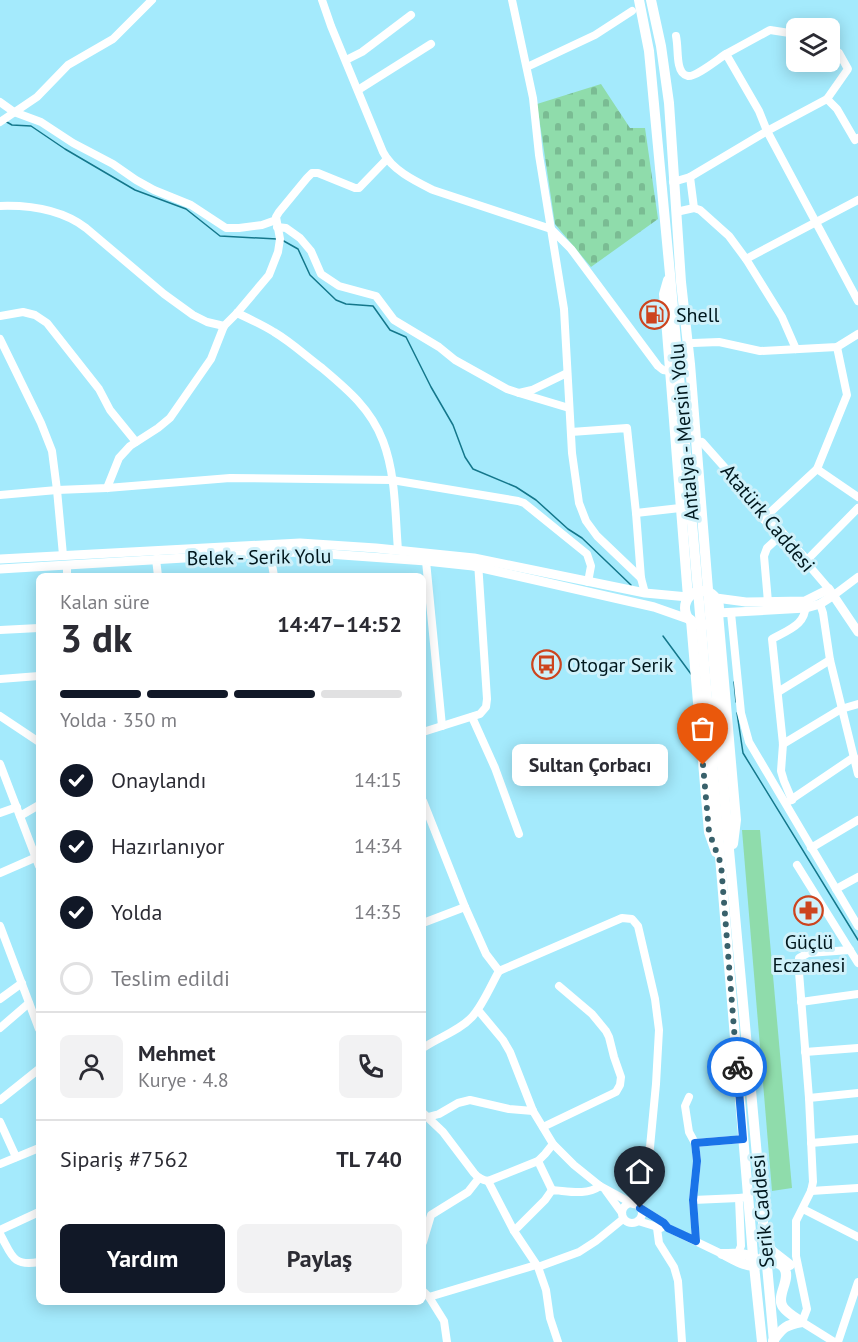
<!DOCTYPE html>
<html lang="tr">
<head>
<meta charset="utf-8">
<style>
  :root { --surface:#fff; --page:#f2f2f3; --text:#2b2b33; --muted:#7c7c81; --line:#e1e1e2; --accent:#111827 }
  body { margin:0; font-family:"PT Sans",sans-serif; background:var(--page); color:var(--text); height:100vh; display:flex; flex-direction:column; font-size:22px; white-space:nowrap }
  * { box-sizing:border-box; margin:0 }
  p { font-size:20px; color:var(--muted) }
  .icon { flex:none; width:33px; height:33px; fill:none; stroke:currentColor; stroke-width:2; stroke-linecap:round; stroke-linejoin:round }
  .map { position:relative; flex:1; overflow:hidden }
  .details { position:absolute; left:36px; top:573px; width:390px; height:732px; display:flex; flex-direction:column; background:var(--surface); border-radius:9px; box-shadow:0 3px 15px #0003 }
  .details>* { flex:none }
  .fabs { position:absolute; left:786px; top:18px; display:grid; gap:12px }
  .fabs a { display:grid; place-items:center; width:54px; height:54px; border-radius:9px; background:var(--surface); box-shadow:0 3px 15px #0003; font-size:30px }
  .pin { position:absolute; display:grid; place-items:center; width:51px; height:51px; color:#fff; margin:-62px -26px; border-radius:50% 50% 50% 0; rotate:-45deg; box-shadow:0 0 6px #0007 }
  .pin .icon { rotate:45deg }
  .courier { position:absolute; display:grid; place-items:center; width:60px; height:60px; margin:-30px; border:4px solid #1a73e8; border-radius:50%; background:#fff; color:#222; box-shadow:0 2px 8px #0007 }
  .bubble { position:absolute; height:42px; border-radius:9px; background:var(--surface); box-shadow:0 3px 15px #0003; font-size:20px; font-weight:800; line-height:42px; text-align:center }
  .overview em { font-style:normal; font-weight:800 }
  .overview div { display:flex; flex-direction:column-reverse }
  .overview { display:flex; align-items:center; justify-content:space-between; height:102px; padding:0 24px }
  h1 { font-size:39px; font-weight:800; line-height:45px }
  .bar { display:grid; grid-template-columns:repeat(4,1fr); gap:9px 6px; align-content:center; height:72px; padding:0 24px }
  .bar i { height:8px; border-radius:4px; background:var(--line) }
  .bar .on { background:var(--accent) }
  .bar p { grid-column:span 4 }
  .line { display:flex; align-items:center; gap:15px; padding:0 24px; border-top:2px solid var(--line) }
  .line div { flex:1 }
  .round { display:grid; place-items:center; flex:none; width:63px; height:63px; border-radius:9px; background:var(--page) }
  ol { padding:0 24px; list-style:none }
  li { display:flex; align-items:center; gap:18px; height:66px }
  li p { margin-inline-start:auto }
  li .icon { padding:6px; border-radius:50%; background:var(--accent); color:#fff; stroke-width:4 }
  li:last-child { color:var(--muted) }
  li i { width:33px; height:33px; border:3px solid var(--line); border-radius:50% }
  .action { display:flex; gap:12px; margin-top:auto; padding:12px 24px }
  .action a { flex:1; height:69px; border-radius:9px; background:var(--accent); color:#fff; font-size:24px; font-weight:800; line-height:69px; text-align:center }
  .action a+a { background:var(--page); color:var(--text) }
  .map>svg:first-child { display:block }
  .green { fill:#8fdcab }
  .cemetery { fill:url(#cemetery-stones) }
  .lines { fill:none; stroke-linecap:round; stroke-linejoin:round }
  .stream { stroke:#14778b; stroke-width:1.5 }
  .minor { stroke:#fff; stroke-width:8 }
  .major { stroke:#fff; stroke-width:9 }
  .highway { stroke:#fff; stroke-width:10 }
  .done { stroke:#39616b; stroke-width:6; stroke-dasharray:0 10.8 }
  .route { stroke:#1a73e8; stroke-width:8 }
  .labels { text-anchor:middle; stroke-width:6; stroke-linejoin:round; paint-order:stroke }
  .poi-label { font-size:20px; fill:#00171d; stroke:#cff1fa; text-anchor:start }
  .street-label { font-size:20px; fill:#00171d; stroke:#cff1fa }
</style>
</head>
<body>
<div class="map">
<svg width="858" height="1342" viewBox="0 0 858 1342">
  <defs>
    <pattern id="cemetery-stones" width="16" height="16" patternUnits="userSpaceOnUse" patternTransform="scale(1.5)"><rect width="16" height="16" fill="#8fdcab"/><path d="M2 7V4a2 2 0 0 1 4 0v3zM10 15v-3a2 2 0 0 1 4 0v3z" fill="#7abc93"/></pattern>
  </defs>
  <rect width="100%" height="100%" fill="#a4eafc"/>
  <path class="green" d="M742,830H760L792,1188L772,1191Z"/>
  <path class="cemetery" d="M601,84L630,128H645L658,219L591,267L555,224L537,104Z"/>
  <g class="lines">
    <g class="stream">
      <path d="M5,121L12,125L31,126L65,149L135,190L186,209L220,236L277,239"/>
      <path d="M282,240L298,249L310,275L336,300L346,304L373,306L390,330L406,337L431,387L453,425L465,457L473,469L516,487L536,500L568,529L582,538L631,585"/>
      <path d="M663,636L691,674"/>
      <path d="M734,682L736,702"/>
      <path d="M737,713L743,753L858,940"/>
    </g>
    <g class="minor">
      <path d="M322,0L331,26L383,152C392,170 415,181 433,190L551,229L571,249L658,366L663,370L670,371"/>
      <path d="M512,0L533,98L539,155L564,309L572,453L579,503L586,521L597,536L641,578"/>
      <path d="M796,34L770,30L726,54L759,111L767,131L858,301"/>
      <path d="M676,36C678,46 677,56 679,65C680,70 682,75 688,76C696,77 718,59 726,54"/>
      <path d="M346,60L362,52L411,15"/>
      <path d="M527,67L595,35L632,11"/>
      <path d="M358,90L431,44"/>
      <path d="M827,99L848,69L839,53L830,46"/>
      <path d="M0,102L14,112L41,122L73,143L113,164L136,180L154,190L191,205L226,228H239L262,225L276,220"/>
      <path d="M0,122L37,97L68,65L113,39L152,0"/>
      <path d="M690,177L694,208"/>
      <path d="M673,182L690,177L767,131L827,99L837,109L855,140L858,138"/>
      <path d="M0,206C30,205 62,210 86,228L164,294L193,315L207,322L224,326"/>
      <path d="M676,212L694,208L700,210L729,236L746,259L782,317L796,349"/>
      <path d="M277,227L286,228L300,238L311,251L321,274L339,286L376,296L394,320L439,347L455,360L507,389L519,393L532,390L567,373"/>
      <path d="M746,259L858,200"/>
      <path d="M237,313C250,319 263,325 274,332C291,342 306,356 322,368C347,389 371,409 383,441C396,475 395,514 398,550"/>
      <path d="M0,316L23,312L35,315L47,323L99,389L110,410L136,442"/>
      <path d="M0,339L41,423L52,451L57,490L63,555"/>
      <path d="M693,343L719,342L760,351L837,347L858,334"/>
      <path d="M519,393L569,408"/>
      <path d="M571,432L627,428L636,513L641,578L645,593"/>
      <path d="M702,442L807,560L811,568L829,589"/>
      <path d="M817,469L858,497"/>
      <path d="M739,484V490L742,495L804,565L811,568"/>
      <path d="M107,488L119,458L130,446L158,428L170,418L211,359L224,326L237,313L269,275L278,252L280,239L276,217L279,212L307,178L312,173H318L355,188H359L387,159"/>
      <path d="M0,495L57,490L107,488L230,478L392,480L518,501L524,503L587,554L591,566L588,582"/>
      <path d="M636,513L680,508"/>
      <path d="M763,519L817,469L847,395L837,347"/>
      <path d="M270,553L274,576"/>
      <path d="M156,559L158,576"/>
      <path d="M807,560L858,508"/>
      <path d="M426,561L442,726"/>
      <path d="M67,565V576"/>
      <path d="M834,595L858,577"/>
      <path d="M768,602L764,556L767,548L779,537"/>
      <path d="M820,604L823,613L830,660L858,774"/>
      <path d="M731,613L741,713L749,742L858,926"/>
      <path d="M0,630L39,628"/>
      <path d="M0,679L39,676"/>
      <path d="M778,692L830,660"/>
      <path d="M0,716L39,742"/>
      <path d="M472,717L495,768L519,834"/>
      <path d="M423,732L480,714L486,707L487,699L478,562"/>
      <path d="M783,744L841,709L858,704"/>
      <path d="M0,764L39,866"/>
      <path d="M792,800L784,781L781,771L783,744L772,639C788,630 808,624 805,603"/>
      <path d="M423,801L465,907L486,954L499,971L622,918L632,919L638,926L655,999L659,1030L656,1084L646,1189L638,1206"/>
      <path d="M789,801L854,757"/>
      <path d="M0,813L17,807"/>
      <path d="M20,816L39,805"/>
      <path d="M811,848L858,820"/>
      <path d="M797,865L858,963"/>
      <path d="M0,873L39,856"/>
      <path d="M836,889L858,877"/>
      <path d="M423,923L465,907"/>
      <path d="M0,926L39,1029"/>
      <path d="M0,999L22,983"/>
      <path d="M801,1002L858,994"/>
      <path d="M478,1010L503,1040L510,1052L533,1111L553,1144L574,1165L600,1186L633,1204"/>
      <path d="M0,1028L29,1003"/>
      <path d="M423,1048C439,1037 459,1031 472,1017C483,1005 491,985 499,971"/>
      <path d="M805,1052L858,1048"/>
      <path d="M689,1097L685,1106L689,1132L695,1143L697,1161L693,1200L696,1241"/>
      <path d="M809,1098L858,1093"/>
      <path d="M0,1100L39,1069"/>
      <path d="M423,1113L443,1132L474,1173C478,1178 482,1180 488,1181L538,1161L545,1154L553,1144"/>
      <path d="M428,1117L439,1114L458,1103L470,1100L509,1109L533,1111"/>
      <path d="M0,1122L16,1157"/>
      <path d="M543,1127L616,1092L620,1085L621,1077L614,1057L609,1037L606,1031L592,1014L559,986"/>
      <path d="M695,1143L743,1139"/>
      <path d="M811,1143L858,1139"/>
      <path d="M538,1161L552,1190"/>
      <path d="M0,1164L39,1148"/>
      <path d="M488,1181L514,1231L538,1267"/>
      <path d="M606,1191L622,1213"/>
      <path d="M811,1191L858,1188"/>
      <path d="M693,1200L739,1198"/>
      <circle cx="632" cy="1213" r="10"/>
      <path d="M640,1208L664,1223L668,1228L722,1254"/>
      <path d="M803,1209L858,1237"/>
      <path d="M638,1221L661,1228"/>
      <path d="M657,1228L659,1243L674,1267L678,1281L682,1342"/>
      <path d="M0,1230L39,1212"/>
      <path d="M514,1231L545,1200L552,1190C568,1191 586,1196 600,1186"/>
      <path d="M0,1234C12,1255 12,1267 39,1262"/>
      <path d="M423,1242L431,1215L468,1192L479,1178"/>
      <path d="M738,1253L741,1246L739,1198L748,1197"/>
      <path d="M423,1291L429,1297L444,1321L447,1342"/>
      <path d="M429,1297L536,1265"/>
      <path d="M558,1342L550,1318L546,1290L538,1267L579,1252L596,1241L623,1219"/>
      <path d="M834,1342L802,1322L807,1309L796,1256V1221L811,1191L813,1182L809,1098L799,972V958L808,953L850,950"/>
      <path d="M838,1342L858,1282"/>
    </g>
    <g class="major">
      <path d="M0,559L300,543L376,548L474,558L645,593L688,597"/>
      <path d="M0,569L270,553L300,552L426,561L473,566L654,607L691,620"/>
      <path d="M716,598L746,602L805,601L829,589L858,632"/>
      <path d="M718,613L806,608L820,604L834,595"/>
    </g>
    <g class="highway">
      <path d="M639,0L649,51L670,274L699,602L753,1256L762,1342"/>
      <path d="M651,0L661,46L669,103L681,282L690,364L727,828L774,1342"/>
      <path d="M668,280L664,294L688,597"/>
      <circle cx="702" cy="608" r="17"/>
      <path d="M718,613L736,820L733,844"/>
      <path d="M691,620L709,832L716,852"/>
      <path d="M766,1241L772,1251L790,1265"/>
      <path d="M722,1254C734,1254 748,1252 758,1260"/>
      <path d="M725,1255C735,1260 747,1268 758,1265"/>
      <path d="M763,1257C769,1263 780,1261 784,1268C792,1279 775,1296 783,1307C787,1313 796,1318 802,1322"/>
      <path d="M773,1341C783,1327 786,1325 802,1322"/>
    </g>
  </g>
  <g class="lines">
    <path class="done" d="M703,765L709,832L721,864L737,1067"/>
    <path class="route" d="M640,1208L664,1223L668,1228L696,1241L693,1200L697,1161L695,1143L743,1139L737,1067"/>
  </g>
  <defs>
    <symbol id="fuel-ring" viewBox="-11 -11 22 22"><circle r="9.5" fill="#cff1fa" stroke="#cd441e" stroke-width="1.5"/><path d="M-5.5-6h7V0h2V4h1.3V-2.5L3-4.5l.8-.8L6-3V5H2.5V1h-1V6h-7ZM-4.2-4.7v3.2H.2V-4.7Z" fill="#cd441e"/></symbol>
    <symbol id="bus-ring" viewBox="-11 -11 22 22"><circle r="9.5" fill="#cff1fa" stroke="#cd441e" stroke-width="1.5"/><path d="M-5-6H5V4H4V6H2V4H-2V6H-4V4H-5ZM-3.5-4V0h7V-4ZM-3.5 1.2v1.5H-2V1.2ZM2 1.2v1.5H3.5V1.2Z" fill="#cd441e"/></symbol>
    <symbol id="pharmacy-ring" viewBox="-11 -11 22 22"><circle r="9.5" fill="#cff1fa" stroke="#cd441e" stroke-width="1.5"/><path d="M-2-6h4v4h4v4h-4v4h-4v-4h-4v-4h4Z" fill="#cd441e"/></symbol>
  </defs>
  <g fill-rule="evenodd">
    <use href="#fuel-ring" x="638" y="298" width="33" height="33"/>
    <use href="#bus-ring" x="530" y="648" width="33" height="33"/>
    <use href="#pharmacy-ring" x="792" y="894" width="33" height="33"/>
  </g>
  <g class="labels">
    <g class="poi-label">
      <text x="676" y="322">Shell</text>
      <text x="567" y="672">Otogar Serik</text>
      <text x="809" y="949" text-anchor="middle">Güçlü<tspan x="809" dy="23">Eczanesi</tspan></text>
    </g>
    <g class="street-label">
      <text transform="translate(684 432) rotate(-95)" y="7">Antalya - Mersin Yolu</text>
      <text transform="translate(768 518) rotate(50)" y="7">Atatürk Caddesi</text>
      <text transform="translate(259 557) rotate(-1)" y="7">Belek - Serik Yolu</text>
      <text transform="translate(762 1211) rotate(-95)" y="7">Serik Caddesi</text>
    </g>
  </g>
</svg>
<div class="fabs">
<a><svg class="icon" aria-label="layers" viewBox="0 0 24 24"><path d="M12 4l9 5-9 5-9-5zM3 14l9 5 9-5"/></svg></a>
</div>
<div class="pin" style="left:703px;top:765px;background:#ea580c"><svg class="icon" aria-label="bag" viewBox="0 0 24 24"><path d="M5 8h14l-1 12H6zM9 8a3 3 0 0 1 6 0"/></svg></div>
<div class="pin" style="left:640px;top:1208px;background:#1f2937"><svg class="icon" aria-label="home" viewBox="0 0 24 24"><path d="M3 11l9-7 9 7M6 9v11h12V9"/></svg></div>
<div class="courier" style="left:737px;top:1067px"><svg class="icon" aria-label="bike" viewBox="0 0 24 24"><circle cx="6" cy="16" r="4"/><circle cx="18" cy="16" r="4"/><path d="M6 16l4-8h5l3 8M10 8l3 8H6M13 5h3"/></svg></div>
<div class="bubble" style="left:512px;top:744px;width:156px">Sultan Çorbacı</div>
<section class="details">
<div class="overview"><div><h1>3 dk</h1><p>Kalan süre</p></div><em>14:47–14:52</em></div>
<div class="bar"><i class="on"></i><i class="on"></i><i class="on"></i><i></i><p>Yolda · 350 m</p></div>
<ol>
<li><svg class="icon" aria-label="check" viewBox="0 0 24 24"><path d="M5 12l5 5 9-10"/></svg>Onaylandı<p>14:15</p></li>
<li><svg class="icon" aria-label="check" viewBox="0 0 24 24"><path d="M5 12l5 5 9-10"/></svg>Hazırlanıyor<p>14:34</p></li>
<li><svg class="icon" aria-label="check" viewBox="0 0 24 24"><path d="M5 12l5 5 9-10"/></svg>Yolda<p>14:35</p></li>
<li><i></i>Teslim edildi</li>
</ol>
<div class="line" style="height:108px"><a class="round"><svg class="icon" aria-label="person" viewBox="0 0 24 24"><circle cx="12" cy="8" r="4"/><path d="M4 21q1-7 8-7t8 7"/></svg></a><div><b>Mehmet</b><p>Kurye · 4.8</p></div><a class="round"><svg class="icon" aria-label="phone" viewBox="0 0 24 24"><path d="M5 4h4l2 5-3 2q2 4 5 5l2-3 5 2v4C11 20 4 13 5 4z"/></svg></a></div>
<div class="line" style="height:78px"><div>Sipariş #7562</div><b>TL 740</b></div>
<div class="action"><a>Yardım</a><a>Paylaş</a></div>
</section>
</div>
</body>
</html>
